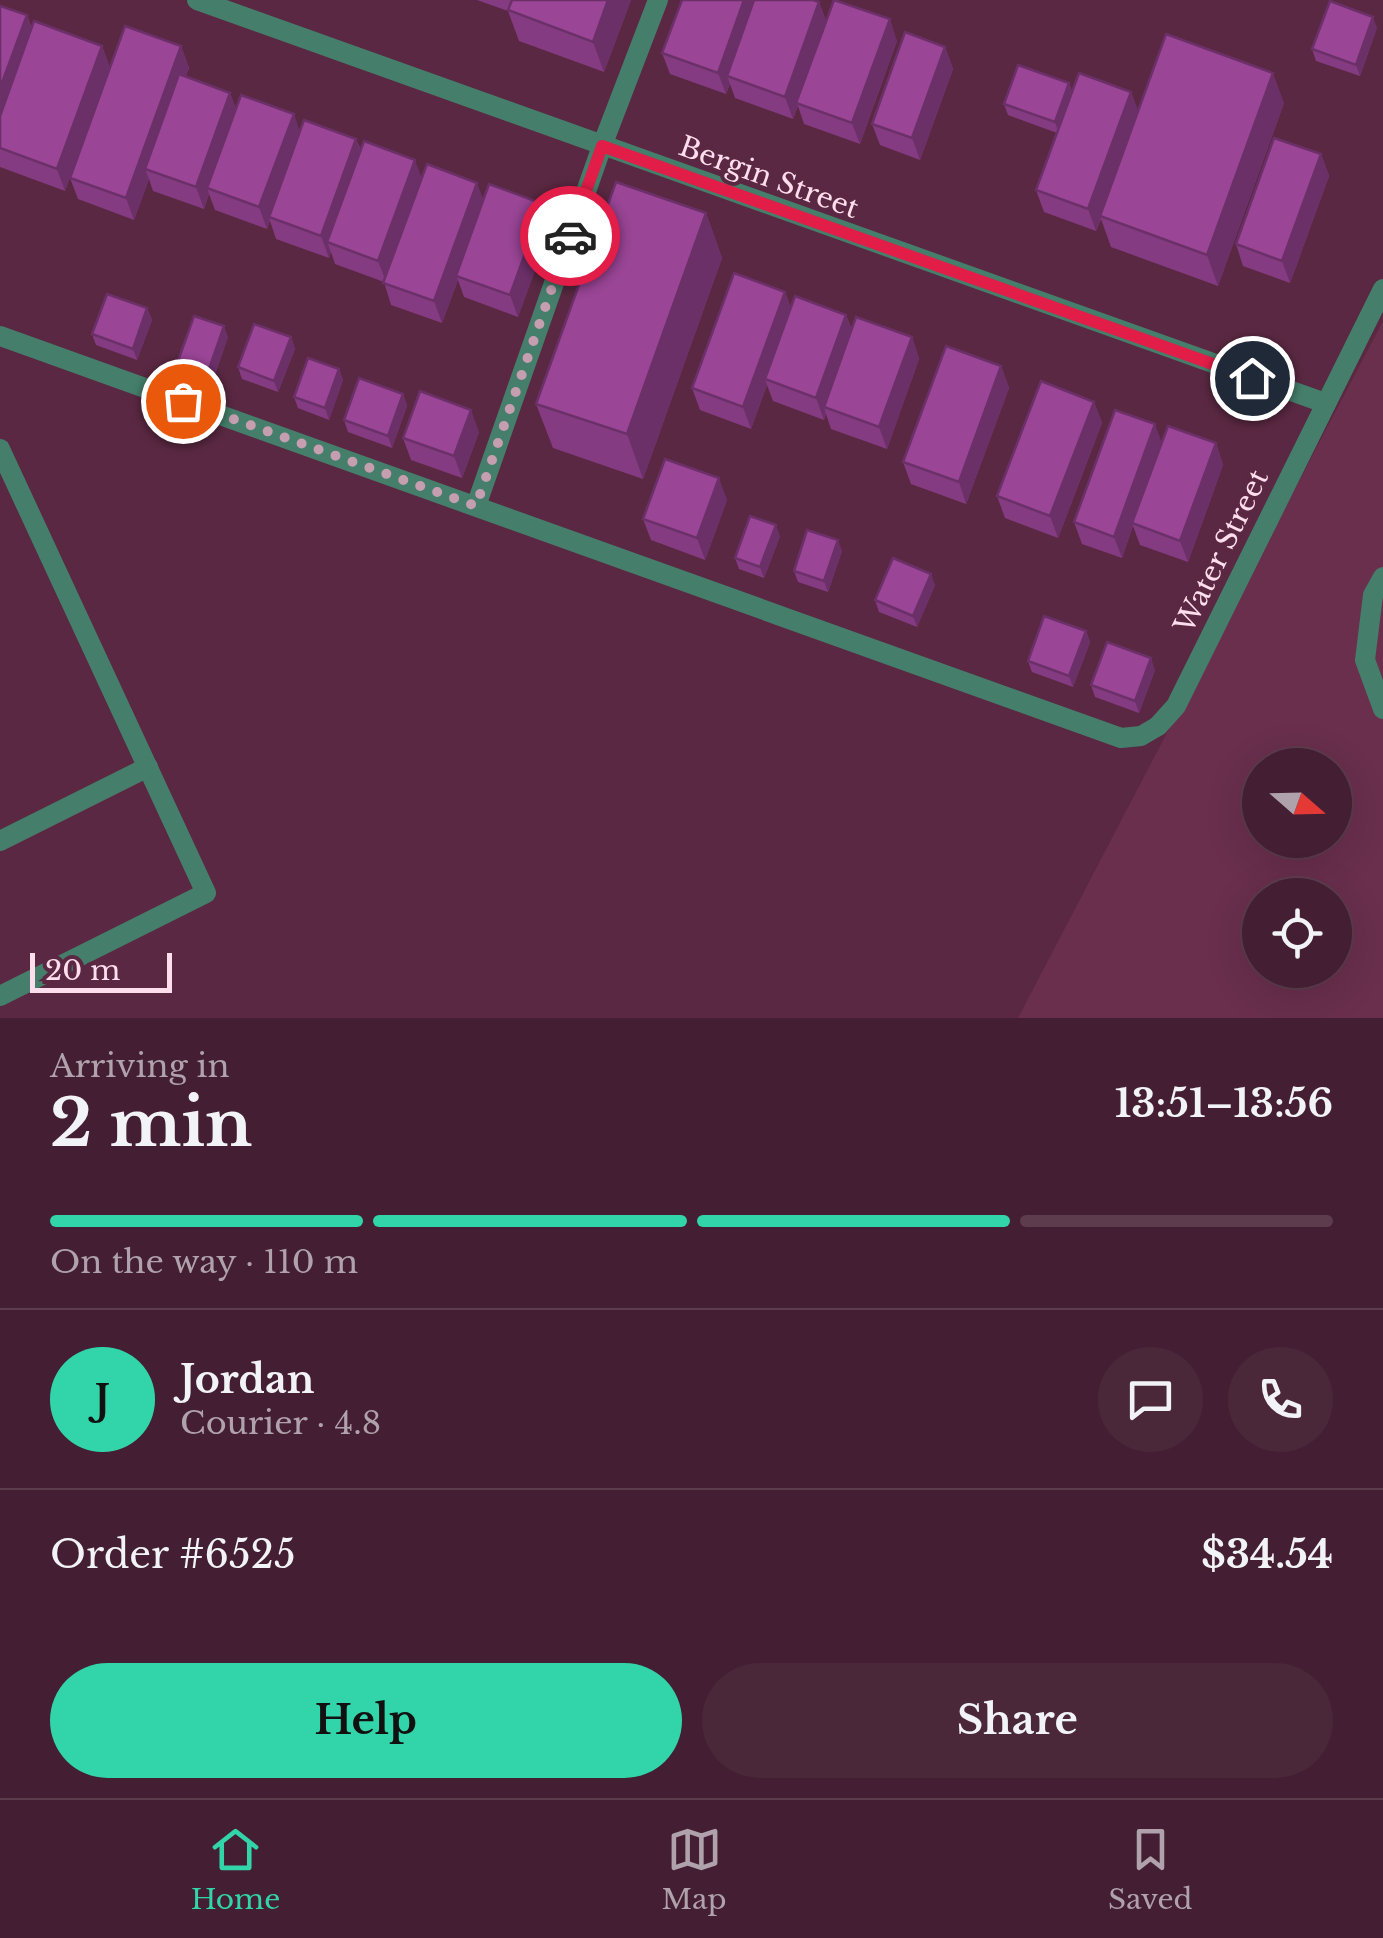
<!DOCTYPE html>
<html lang="en">
<head>
<meta charset="utf-8">
<style>
  :root { --surface:#441e32; --page:#4b273a; --text:#f1f3f6; --muted:#afa2ac; --line:#5c3c4d; --accent:#32d4a9 }
  body { margin:0; font-family:"Libre Baskerville",serif; background:var(--page); color:var(--text); height:100vh; display:flex; flex-direction:column; font-size:38px; white-space:nowrap }
  * { box-sizing:border-box; margin:0 }
  p { font-size:32px; color:var(--muted) }
  .icon { flex:none; width:55px; height:55px; fill:none; stroke:currentColor; stroke-width:2; stroke-linecap:round; stroke-linejoin:round }
  .map { position:relative; height:1018px; overflow:hidden }
  .panel { display:flex; flex-direction:column; background:var(--surface); flex:1 }
  .panel>* { flex:none }
  .needle { width:65px; rotate:110deg }
  .fabs { position:absolute; left:1242px; top:748px; display:grid; gap:20px }
  .fabs a { display:grid; place-items:center; width:110px; height:110px; border-radius:50%; background:var(--surface); box-shadow:0 10px 40px #0002,0 0 0 2px var(--line); font-size:50px }
  .scale { position:absolute; left:30px; bottom:25px; width:142px; box-sizing:border-box; padding-left:10px; border:5px solid #feddec; border-top:0; font-size:28px; line-height:35px; white-space:nowrap; color:#feddec; -webkit-text-stroke:8px #5a2842; paint-order:stroke }
  .pin { position:absolute; display:grid; place-items:center; width:85px; height:85px; color:#fff; margin:-42px; border:5px solid #fff; border-radius:50%; box-shadow:0 2px 10px #0007 }
  .courier { position:absolute; display:grid; place-items:center; width:100px; height:100px; margin:-50px; border:8px solid #e11d48; border-radius:50%; background:#fff; color:#222; box-shadow:0 2px 12px #0007 }
  .head em { font-style:normal; font-weight:700 }
  .head div { display:flex; flex-direction:column-reverse }
  .head { display:flex; align-items:center; justify-content:space-between; height:170px; padding:0 50px }
  h1 { font-size:65px; font-weight:700; line-height:75px }
  .bar { display:grid; grid-template-columns:repeat(4,1fr); gap:15px 10px; align-content:center; height:120px; padding:0 50px }
  .bar i { height:12px; border-radius:8px; background:var(--line) }
  .bar .on { background:var(--accent) }
  .bar p { grid-column:span 4 }
  .line { display:flex; align-items:center; gap:25px; padding:0 50px; border-top:2px solid var(--line) }
  .line div { flex:1 }
  .round { display:grid; place-items:center; flex:none; width:105px; height:105px; border-radius:52px; background:var(--page) }
  .primary-button { display:flex; gap:20px; margin-top:auto; padding:20px 50px }
  .primary-button a { flex:1; height:115px; border-radius:60px; background:var(--accent); color:#111; font-size:40px; font-weight:700; line-height:115px; text-align:center }
  .primary-button a+a { background:var(--page); color:var(--text) }
  .tabs { display:flex; justify-content:space-around; align-items:center; height:140px; border-top:2px solid var(--line); background:var(--surface); font-size:28px; color:var(--muted) }
  .tabs a { display:grid; justify-items:center; gap:5px }
  .tabs .on { color:var(--accent) }
  .map>svg:first-child { display:block }
  .built { fill:#692f4d; fill-rule:evenodd }
  .lines { fill:none; stroke-linecap:round; stroke-linejoin:round }
  .lane { stroke:#457e6b; stroke-width:20 }
  .street { stroke:#457e6b; stroke-width:20 }
  .wall { fill:#843b81 }
  .shaded-wall { fill:#6c3069 }
  .building { fill:#9a4596; stroke:#6c3069; stroke-width:2.5 }
  .done { stroke:#c59eb0; stroke-width:10; stroke-dasharray:0 18 }
  .route { stroke:#e11d48; stroke-width:12 }
  .labels { text-anchor:middle; stroke-width:8; stroke-linejoin:round; paint-order:stroke }
  .street-label { font-size:28px; fill:#feddec; stroke:#5a2842 }
</style>
</head>
<body>
<div class="map">
<svg width="1383" height="1018" viewBox="0 0 1383 1018">
  <rect width="100%" height="100%" fill="#5a2842"/>
  <path class="built" d="M1383,321V1018H1018L1148,769ZM1260,765H1335V840H1260ZM1260,895H1335V970H1260Z"/>
  <g class="lines">
    <g class="lane">
      <path d="M0,336L1121,738L1141,736L1158,726"/>
      <path d="M0,449L206,893L0,996"/>
      <path d="M476,506L602,146L658,0"/>
      <path d="M1383,577L1373,595L1365,660L1383,709"/>
      <path d="M0,841L148,767"/>
    </g>
    <g class="street">
      <path d="M197,0L1325,403"/>
      <path d="M1158,726L1176,706L1383,289"/>
    </g>
  </g>
  <g class="wall">
    <path d="M477,0H631L604,72L519,41L508,11Z"/>
    <path d="M819,2L826,21L897,41L860,144L804,124L798,106L793,119L735,98L730,84L726,94L670,74L662,53Z"/>
    <path d="M0,6L27,15L32,29L102,46L110,68L65,191L0,167Z"/>
    <path d="M1377,28L1360,76L1316,61L1312,49Z"/>
    <path d="M181,46L189,68L186,76L230,93L236,109L300,131L356,139L361,150L421,178L484,200L543,204L551,226L518,317L464,297L458,280L442,323L391,305L384,282L335,264L331,252L329,258L276,239L270,221L267,229L215,210L209,194L204,209L153,191L149,179L134,220L78,199L70,178Z"/>
    <path d="M945,47L953,69L920,160L880,145L872,124Z"/>
    <path d="M1069,83L1072,91L1131,92L1138,111L1284,103L1218,286L1111,247L1101,219L1096,231L1044,212L1036,190L1057,133L1008,115L1004,104Z"/>
    <path d="M1321,154L1329,176L1290,283L1243,266L1236,244Z"/>
    <path d="M706,213L722,258L643,479L553,448L536,404Z"/>
    <path d="M785,292L791,308L846,315L852,330L912,337L919,359L887,449L831,429L826,414L824,420L773,401L767,385L751,429L700,410L692,388Z"/>
    <path d="M147,308L152,320L137,360L96,345L92,334Z"/>
    <path d="M228,337L212,383L182,372L178,361Z"/>
    <path d="M291,337L295,349L278,392L242,379L238,367Z"/>
    <path d="M1001,366L1009,388L966,504L911,484L903,462Z"/>
    <path d="M339,369L343,380L329,420L298,408L294,397Z"/>
    <path d="M403,394L407,406L392,448L348,432L344,420Z"/>
    <path d="M1094,402L1102,423L1058,538L1005,518L997,496Z"/>
    <path d="M479,432L462,478L411,460L403,438Z"/>
    <path d="M1162,443H1216L1223,465L1188,562L1140,545L1133,526L1122,558L1082,544L1074,522Z"/>
    <path d="M727,500L705,560L651,540L643,519Z"/>
    <path d="M780,536L764,578L739,569L735,558Z"/>
    <path d="M842,551L828,592L798,582L794,571Z"/>
    <path d="M935,585L917,627L879,612L875,600Z"/>
    <path d="M1086,631L1090,642L1073,687L1032,672L1028,661Z"/>
    <path d="M1155,670L1139,713L1095,697L1091,685Z"/>
  </g>
  <g class="shaded-wall">
    <path d="M608,0H631L604,72L593,42Z"/>
    <path d="M744,0H760L727,76L730,84L726,94L718,73Z"/>
    <path d="M819,2L827,24L796,103L798,106L793,119L785,97Z"/>
    <path d="M27,15L34,37L0,132V88Z"/>
    <path d="M1373,17L1377,28L1360,76L1356,65Z"/>
    <path d="M890,19L897,41L860,144L852,123Z"/>
    <path d="M102,46L110,68L65,191L57,169Z"/>
    <path d="M181,46L189,68L151,171L145,169L149,179L134,220L126,198Z"/>
    <path d="M945,47L953,69L920,160L912,138Z"/>
    <path d="M1273,73L1284,103L1218,286L1207,255Z"/>
    <path d="M1069,83L1073,95L1059,134L1055,122Z"/>
    <path d="M1131,92L1139,113L1096,231L1088,209Z"/>
    <path d="M230,93L238,114L207,188L209,194L204,209L196,187Z"/>
    <path d="M294,114L301,135L269,217L270,221L267,229L259,207Z"/>
    <path d="M356,139L364,160L327,242L331,252L329,258L321,236Z"/>
    <path d="M1321,154L1329,176L1290,283L1282,261Z"/>
    <path d="M415,160L423,181L386,282L378,261Z"/>
    <path d="M477,183L485,204L456,276L458,280L442,323L434,301Z"/>
    <path d="M543,204L551,226L518,317L510,295Z"/>
    <path d="M706,213L722,258L643,479L627,434Z"/>
    <path d="M785,292L793,313L765,379L767,385L751,429L743,407Z"/>
    <path d="M147,308L152,320L137,360L133,349Z"/>
    <path d="M846,315L854,337L824,407L826,414L824,420L816,398Z"/>
    <path d="M224,326L228,337L212,383L208,372Z"/>
    <path d="M291,337L295,349L278,392L274,381Z"/>
    <path d="M912,337L919,359L887,449L879,427Z"/>
    <path d="M1001,366L1009,388L966,504L959,482Z"/>
    <path d="M339,369L343,380L329,420L325,408Z"/>
    <path d="M403,394L407,406L392,448L388,436Z"/>
    <path d="M1094,402L1102,423L1058,538L1050,516Z"/>
    <path d="M471,410L479,432L462,478L454,456Z"/>
    <path d="M1155,424L1163,446L1132,523L1133,526L1122,558L1114,537Z"/>
    <path d="M1216,443L1223,465L1188,562L1180,541Z"/>
    <path d="M719,478L727,500L705,560L697,538Z"/>
    <path d="M776,525L780,536L764,578L760,567Z"/>
    <path d="M838,540L842,551L828,592L824,581Z"/>
    <path d="M931,574L935,585L917,627L913,616Z"/>
    <path d="M1086,631L1090,642L1073,687L1069,676Z"/>
    <path d="M1151,658L1155,670L1139,713L1135,701Z"/>
  </g>
  <g class="building">
    <path d="M512,0H608L593,42L508,10Z"/>
    <path d="M682,0H744L718,73L662,53Z"/>
    <path d="M754,0H813L819,2L785,97L727,76Z"/>
    <path d="M834,0L890,19L852,123L796,103Z"/>
    <path d="M1330,1L1373,17L1356,65L1312,49Z"/>
    <path d="M0,6L27,15L0,88Z"/>
    <path d="M34,21L102,46L57,169L0,148V116Z"/>
    <path d="M125,26L181,46L126,198L70,178Z"/>
    <path d="M905,32L945,47L912,138L872,124Z"/>
    <path d="M1166,34L1273,73L1207,255L1100,216Z"/>
    <path d="M1018,65L1069,83L1055,122L1004,104Z"/>
    <path d="M1079,73L1131,92L1088,209L1036,190Z"/>
    <path d="M179,74L230,93L196,187L145,169Z"/>
    <path d="M241,95L294,114L259,207L207,188Z"/>
    <path d="M304,120L356,139L321,236L269,217Z"/>
    <path d="M1274,138L1321,154L1282,261L1236,244Z"/>
    <path d="M364,141L415,160L378,261L327,242Z"/>
    <path d="M427,164L477,183L434,301L383,283Z"/>
    <path d="M616,182L706,213L627,434L536,404Z"/>
    <path d="M489,184L543,204L510,295L456,276Z"/>
    <path d="M734,273L785,292L743,407L692,388Z"/>
    <path d="M107,294L147,308L133,349L92,334Z"/>
    <path d="M795,296L846,315L816,398L765,379Z"/>
    <path d="M194,316L224,326L208,372L178,361Z"/>
    <path d="M856,317L912,337L879,427L824,407Z"/>
    <path d="M254,324L291,337L274,381L238,367Z"/>
    <path d="M946,346L1001,366L959,482L903,462Z"/>
    <path d="M308,358L339,369L325,408L294,397Z"/>
    <path d="M359,378L403,394L388,436L344,420Z"/>
    <path d="M1041,381L1094,402L1050,516L997,496Z"/>
    <path d="M420,391L471,410L454,456L403,438Z"/>
    <path d="M1115,410L1155,424L1114,537L1074,522Z"/>
    <path d="M1168,426L1216,443L1180,541L1132,523Z"/>
    <path d="M665,459L719,478L697,538L643,519Z"/>
    <path d="M750,516L776,525L760,567L735,558Z"/>
    <path d="M807,530L838,540L824,581L794,571Z"/>
    <path d="M893,558L931,574L913,616L875,600Z"/>
    <path d="M1044,616L1086,631L1069,676L1028,661Z"/>
    <path d="M1107,642L1151,658L1135,701L1091,685Z"/>
  </g>
  <g class="lines">
    <path class="done" d="M183,401L476,506L570,236"/>
    <path class="route" d="M570,236L602,146L1252,378"/>
  </g>
  <g class="labels">
    <g class="street-label">
      <text transform="translate(769 177) rotate(20)" y="10">Bergin Street</text>
      <text transform="translate(1221 551) rotate(-64)" y="10">Water Street</text>
    </g>
  </g>
</svg>
<div class="fabs">
<a><svg class="needle" viewBox="-14 -14 28 28"><path d="M0-13l5 13h-10z" fill="#e53935"/><path d="M0 13l5-13h-10z" fill="#afa2ac"/></svg></a>
<a><svg class="icon" aria-label="locate" viewBox="0 0 24 24"><circle cx="12" cy="12" r="6"/><path d="M12 2v4M12 18v4M2 12h4M18 12h4"/></svg></a>
</div>
<div class="scale">20 m</div>
<div class="pin" style="left:183px;top:401px;background:#ea580c"><svg class="icon" aria-label="bag" viewBox="0 0 24 24"><path d="M5 8h14l-1 12H6zM9 8a3 3 0 0 1 6 0"/></svg></div>
<div class="pin" style="left:1252px;top:378px;background:#1f2937"><svg class="icon" aria-label="home" viewBox="0 0 24 24"><path d="M3 11l9-7 9 7M6 9v11h12V9"/></svg></div>
<div class="courier" style="left:570px;top:236px"><svg class="icon" aria-label="car" viewBox="0 0 24 24"><path d="M5 17H2v-5l4-1 3-4h7l3 4 3 1v5h-3M9 17h6M6 11h13"/><circle cx="7" cy="17" r="2"/><circle cx="17" cy="17" r="2"/></svg></div>
</div>
<section class="panel">
<div class="head"><div><h1>2 min</h1><p>Arriving in</p></div><em>13:51–13:56</em></div>
<div class="bar"><i class="on"></i><i class="on"></i><i class="on"></i><i></i><p>On the way · 110 m</p></div>
<div class="line" style="height:180px"><b class="round" style="background:var(--accent);color:#111">J</b><div><b>Jordan</b><p>Courier · 4.8</p></div><a class="round"><svg class="icon" aria-label="chat" viewBox="0 0 24 24"><path d="M4 5h16v11H9l-5 4z"/></svg></a><a class="round"><svg class="icon" aria-label="phone" viewBox="0 0 24 24"><path d="M5 4h4l2 5-3 2q2 4 5 5l2-3 5 2v4C11 20 4 13 5 4z"/></svg></a></div>
<div class="line" style="height:130px"><div>Order #6525</div><b>$34.54</b></div>
<div class="primary-button"><a>Help</a><a>Share</a></div>
</section>
<nav class="tabs">
<a class="on"><svg class="icon" aria-label="home" viewBox="0 0 24 24"><path d="M3 11l9-7 9 7M6 9v11h12V9"/></svg>Home</a>
<a><svg class="icon" aria-label="map" viewBox="0 0 24 24"><path d="M3 6l6-2 6 2 6-2v14l-6 2-6-2-6 2zM9 4v14M15 6v14"/></svg>Map</a>
<a><svg class="icon" aria-label="saved" viewBox="0 0 24 24"><path d="M7 4h10v16l-5-4-5 4z"/></svg>Saved</a>
</nav>
</body>
</html>
